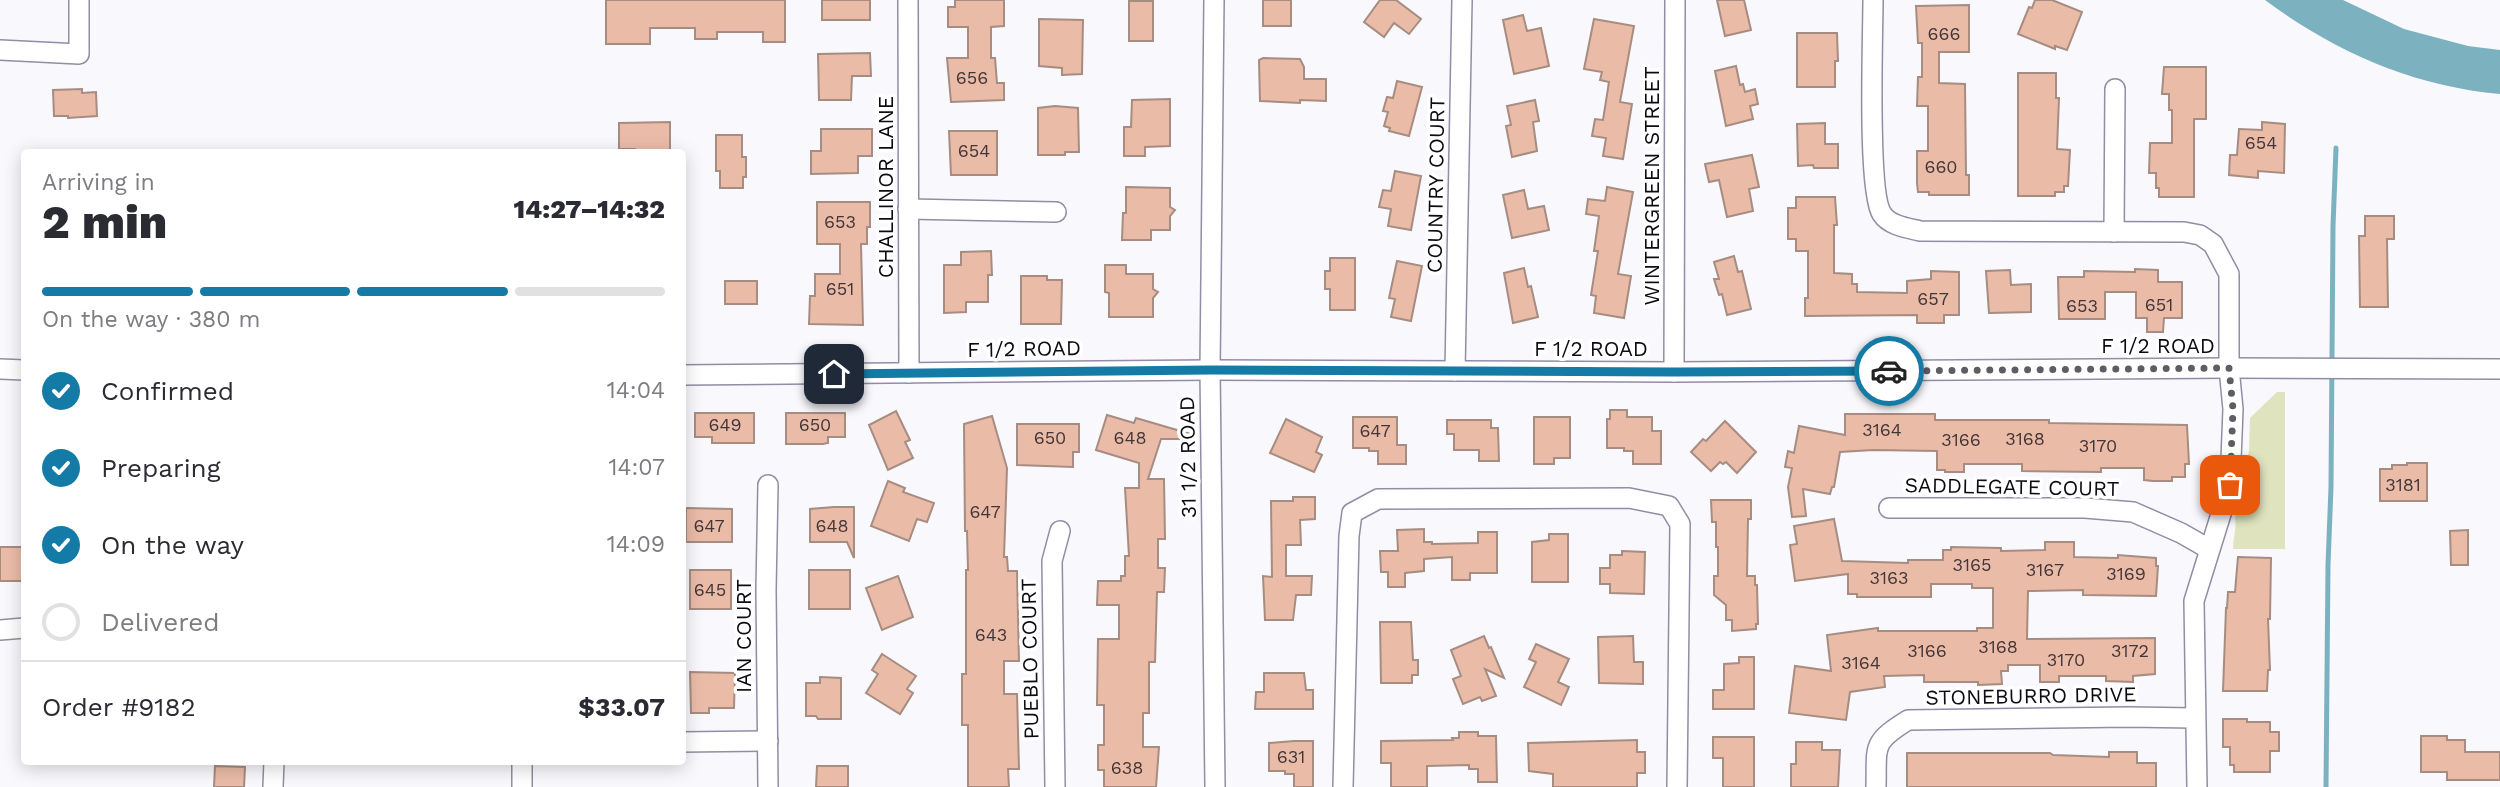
<!DOCTYPE html>
<html lang="en">
<head>
<meta charset="utf-8">
<style>
  :root { --surface:#fff; --page:#f7f7f7; --text:#2b2b33; --muted:#7c7c81; --line:#e1e1e2; --accent:#147ba6 }
  body { margin:0; font-family:"Work Sans",sans-serif; background:var(--page); color:var(--text); height:100vh; display:flex; flex-direction:column; font-size:26px; white-space:nowrap }
  * { box-sizing:border-box; margin:0 }
  p { font-size:23px; color:var(--muted) }
  .icon { flex:none; width:38px; height:38px; fill:none; stroke:currentColor; stroke-width:2; stroke-linecap:round; stroke-linejoin:round }
  .map { position:relative; flex:1; overflow:hidden }
  .drawer { position:absolute; left:21px; top:149px; width:665px; height:616px; display:flex; flex-direction:column; background:var(--surface); border-radius:7px; box-shadow:0 4px 18px #0003 }
  .drawer>* { flex:none }
  .pin { position:absolute; display:grid; place-items:center; width:60px; height:60px; color:#fff; margin:-30px; border-radius:14px; box-shadow:0 4px 10px #0006 }
  .courier { position:absolute; display:grid; place-items:center; width:70px; height:70px; margin:-35px; border:5px solid #147ba6; border-radius:50%; background:#fff; color:#222; box-shadow:0 2px 9px #0007 }
  .overview em { font-style:normal; font-weight:800 }
  .overview div { display:flex; flex-direction:column-reverse }
  .overview { display:flex; align-items:center; justify-content:space-between; height:119px; padding:0 21px }
  h1 { font-size:46px; font-weight:800; line-height:52px }
  .bar { display:grid; grid-template-columns:repeat(4,1fr); gap:10px 7px; align-content:center; height:84px; padding:0 21px }
  .bar i { height:9px; border-radius:5px; background:var(--line) }
  .bar .active { background:var(--accent) }
  .bar p { grid-column:span 4 }
  .line { display:flex; align-items:center; gap:18px; padding:0 21px; border-top:2px solid var(--line) }
  .line div { flex:1 }
  ol { padding:0 21px; list-style:none }
  li { display:flex; align-items:center; gap:21px; height:77px }
  li p { margin-inline-start:auto }
  li .icon { padding:7px; border-radius:50%; background:var(--accent); color:#fff; stroke-width:4 }
  li:last-child { color:var(--muted) }
  li i { width:38px; height:38px; border:4px solid var(--line); border-radius:50% }
  .map>svg:first-child { display:block }
  .green { fill:#dfe4bf }
  .water { fill:#7cb2c0 }
  .lines { fill:none; stroke-linecap:round; stroke-linejoin:round }
  .stream { stroke:#7cb2c0; stroke-width:5 }
  .building { fill:#eabca8; stroke:#a68c81; stroke-width:2 }
  .minor-casing { stroke:#938ca4; stroke-width:22 }
  .minor { stroke:#fff; stroke-width:19 }
  .done { stroke:#5f5d64; stroke-width:7; stroke-dasharray:0 12.6 }
  .route { stroke:#147ba6; stroke-width:9 }
  .labels { text-anchor:middle; stroke-width:7; stroke-linejoin:round; paint-order:stroke }
  .number-label { font-size:18px; fill:#443638 }
  .street-label { font-size:21px; fill:#0c0a12; stroke:#fff }
</style>
</head>
<body>
<div class="map">
<svg width="2500" height="787" viewBox="0 0 2500 787">
  <rect width="100%" height="100%" fill="#f9f8fd"/>
  <path class="green" d="M2277,392H2285V549H2233C2233,537 2237,527 2235,518L2249,450L2250,418Z"/>
  <path class="water" d="M2265,0H2343L2404,29L2468,46L2500,50V94C2413,86 2335,52 2265,0Z"/>
  <g class="lines">
    <path class="stream" d="M2326,787L2328,565L2331,487L2333,226L2336,148"/>
  </g>
  <g class="building">
    <path d="M606,0H785V42H763V32H717V39H695V28H650V44H606Z"/>
    <rect x="822" y="0" width="48" height="20"/>
    <path d="M955,0H1004V26L991,27V58H995L997,83H1004V100L951,102L947,58H968V27H948V7H955Z"/>
    <rect x="1263" y="0" width="28" height="26"/>
    <path d="M1380,0H1396L1421,19L1409,34L1394,23L1384,37L1364,22Z"/>
    <path d="M1717,0H1744L1751,30L1725,36Z"/>
    <path d="M2035,0H2052L2082,12L2067,50L2055,46V49L2018,34L2029,7L2032,8Z"/>
    <rect x="1129" y="1" width="24" height="40"/>
    <path d="M1969,5V52H1939V83L1965,84L1966,175H1969V195H1929V192H1918L1917,183V151H1928V106H1917L1918,77H1922V43H1918L1916,6Z"/>
    <path d="M1523,15L1527,31L1541,28L1549,66L1514,74L1503,20Z"/>
    <path d="M1039,19L1083,20L1082,74L1062,75V68L1039,66Z"/>
    <path d="M1594,19L1634,26L1620,102L1632,104L1623,159L1603,156L1606,138L1592,136L1595,119L1603,120L1609,82L1600,80L1602,72L1584,69Z"/>
    <path d="M1797,33H1837L1838,61H1835V87H1797Z"/>
    <path d="M870,53L871,76H852L851,100H819L818,54Z"/>
    <path d="M1263,58L1300,59L1304,67V79H1326V101L1300,100V103L1260,101L1259,60Z"/>
    <path d="M1736,66L1740,85L1743,84L1745,92L1755,89L1758,104L1750,106L1753,119L1726,126L1715,71Z"/>
    <path d="M2164,67H2206V119H2194V197H2159V188H2156V173H2149L2150,143H2172V110H2169V94H2162Z"/>
    <path d="M2018,73H2056V98H2059L2057,149L2070,150L2068,186H2064V192H2055V196H2018Z"/>
    <path d="M1397,81L1422,87L1409,136L1389,131L1390,128L1384,126L1388,112L1383,111L1387,97L1393,98Z"/>
    <path d="M82,89V93L96,92L97,116L68,118V116H54L53,90Z"/>
    <path d="M1170,99V146L1145,147V156H1124V127H1131L1132,100Z"/>
    <path d="M1535,100L1539,121L1533,122L1537,151L1512,157L1506,126L1511,125L1507,106Z"/>
    <path d="M1055,106L1078,108L1079,152H1065V155H1038V108Z"/>
    <path d="M670,122V152H635V149H619V123Z"/>
    <path d="M2262,122L2285,124L2284,173L2258,171V178L2229,175L2230,155H2237L2239,129L2262,130Z"/>
    <path d="M1825,123V144H1838V168H1814L1813,165L1798,166L1797,124Z"/>
    <path d="M821,129H872V156H858V173L811,174V151H821Z"/>
    <path d="M949,131H997V175H951Z"/>
    <path d="M716,135H742V157H746V177H743V188H720V171H716Z"/>
    <path d="M1752,155L1759,187L1749,189L1753,211L1727,217L1719,180L1709,182L1705,164Z"/>
    <path d="M1395,171L1421,176L1411,230L1388,226L1391,209L1379,207L1383,190L1391,191Z"/>
    <path d="M1126,187L1170,188V207L1175,210L1170,216V230H1151V240H1122L1123,213H1126Z"/>
    <path d="M1607,187L1633,192L1618,274L1631,276L1624,318L1594,313L1596,296L1591,295L1598,251H1594L1599,216L1586,214L1588,199L1605,201Z"/>
    <path d="M1524,190L1528,209L1544,206L1549,230L1512,238L1503,195Z"/>
    <path d="M1796,197H1835L1837,225H1834V273L1852,274V284H1857V292L1907,293V281L1931,279V271L1959,272V315H1944V323H1917V315L1805,316V298H1808V251H1796V239H1788V208H1796Z"/>
    <path d="M817,202H870V227H867V244H861L863,325L809,324L810,296H815V274H840V244H817Z"/>
    <path d="M2365,216H2394V239H2387L2388,307H2360L2359,236H2365Z"/>
    <path d="M991,251L992,275H988V302H966V312L944,313V265H961V252Z"/>
    <path d="M1734,256L1738,272L1742,271L1751,309L1727,315L1722,294L1719,295L1714,279H1719L1714,262Z"/>
    <path d="M1330,258H1355V310H1330V289H1325V271H1330Z"/>
    <path d="M1397,261L1422,266L1411,321L1391,317L1395,299L1389,298Z"/>
    <path d="M1105,265H1126V274H1153V289L1158,292L1153,298V317H1109V293L1105,292Z"/>
    <path d="M1524,268L1528,287L1531,286L1538,317L1513,323L1504,273Z"/>
    <path d="M2135,269L2158,270V282H2182V318H2164L2163,332H2147V318H2136V292H2105V319H2059L2058,277H2084V271L2135,272Z"/>
    <path d="M2010,270L2011,285L2031,284V312L1989,313L1986,271Z"/>
    <path d="M1021,276H1047V280H1062L1061,324H1021Z"/>
    <rect x="725" y="281" width="32" height="23"/>
    <path d="M1610,410H1627V417H1652V431H1661V464H1633V451H1624V448H1607V419H1610Z"/>
    <path d="M896,411L910,440L905,442L913,458L888,470L869,425Z"/>
    <path d="M695,413H754V443H712V437H695Z"/>
    <path d="M786,413H845V437H828V443L823,444H786Z"/>
    <path d="M1845,414H1935V420H2049V423L2187,425L2189,464H2185V477H2172V481H2153L2144,480V468H2101V472L2022,471V464H1964V472H1945V470H1937V451L1873,450L1840,452L1834,487H1832L1830,494L1803,489L1806,516L1792,517L1788,487L1792,468L1785,467L1788,451L1794,453L1799,426L1845,435Z"/>
    <path d="M1107,415L1134,423L1136,418L1194,435L1193,439H1161L1148,479H1164L1165,539H1158V568H1165L1164,592H1157L1155,662H1149V713H1143V747H1159L1156,787H1104V770H1098V745H1104V705H1097L1098,639H1119V605H1097L1098,581H1121V576H1125V556H1129L1125,488H1139V463L1096,450Z"/>
    <path d="M992,416L1007,468L1004,557H1007L1008,571H1017L1019,661H1004V694H1017L1019,769H1008L1009,787H968V725H962V674H966V570H968L967,531H965L964,424Z"/>
    <path d="M1353,417H1397V445H1406V464H1378V451H1369V448H1353Z"/>
    <path d="M1534,417H1570V458H1554V464H1534Z"/>
    <path d="M1286,419L1322,437L1316,452L1322,455L1314,472L1270,453Z"/>
    <path d="M1447,420H1491V428H1498L1499,461H1479V450H1454V434H1447Z"/>
    <path d="M1725,421L1756,452L1737,473L1726,462L1723,464L1720,462L1711,471L1691,452L1703,439L1706,441Z"/>
    <path d="M1017,424H1079V452H1073V467L1017,465Z"/>
    <path d="M2407,463H2427V501H2380V469H2392V465H2407Z"/>
    <path d="M888,481L905,488L903,492L934,503L927,522L917,519L909,541L871,526Z"/>
    <path d="M1293,497H1315V519L1300,520L1301,545H1286V576H1312L1311,595H1296L1293,620H1265L1263,576L1272,577L1271,501H1293Z"/>
    <path d="M1711,500H1751V519H1748L1747,576H1755V585H1757L1758,624H1756V629L1732,631V620H1726V605L1714,595V576H1718V547H1716V522H1712Z"/>
    <path d="M834,507H854V558L847,542H810V509Z"/>
    <path d="M686,508L732,509V542H686Z"/>
    <path d="M1834,519L1842,561L1908,563V560H1943V550H1951V547L2001,548V551L2045,550V542H2074V557L2118,558V555L2156,558V566H2158L2156,596L2083,595V590L2028,591L2027,639L2155,638V674L2133,676V682L2106,681V676H2059V682H2040V665H2008V671H2001L2002,684L1978,685V682H1924V675L1884,676L1885,687L1850,692L1846,720L1789,713L1795,666L1831,671L1827,635L1878,628V631H1977V628H1993V588H1972V584H1931V597H1857V594H1848V574L1795,581L1790,545L1797,544L1794,526Z"/>
    <path d="M1424,529V542H1432V544L1478,543V532H1497V573H1470V580H1452V557L1424,559V571L1405,573V587H1388V572H1381L1380,551H1398L1397,530Z"/>
    <path d="M2468,530V565H2451L2450,531Z"/>
    <path d="M1549,534H1568V582H1532V542L1549,540Z"/>
    <rect x="0" y="547" width="24" height="34"/>
    <path d="M1622,551L1645,552L1644,594L1610,593V584H1600V568H1610V555H1622Z"/>
    <path d="M2238,557L2271,558L2270,619H2268L2270,670H2268L2267,691H2223L2226,608H2227L2228,592H2235Z"/>
    <rect x="690" y="570" width="41" height="39"/>
    <rect x="809" y="570" width="41" height="39"/>
    <path d="M898,576L913,617L882,630L866,588Z"/>
    <path d="M1380,622H1411L1413,660H1418V675H1412V683H1381Z"/>
    <path d="M1484,636L1489,648L1491,647L1504,678L1485,669L1496,696L1482,701L1480,697L1463,704L1453,679L1461,676L1451,650Z"/>
    <path d="M1633,636L1634,662H1643V684L1599,683L1598,637Z"/>
    <path d="M1536,644L1569,659L1558,682L1569,687L1561,705L1524,687L1536,662L1529,659Z"/>
    <path d="M882,654L916,676L907,689L913,693L900,714L866,693L878,674L872,670Z"/>
    <path d="M1739,657H1754V709H1713V690H1724V664L1739,663Z"/>
    <path d="M690,672L735,673L734,708H709V713H691Z"/>
    <path d="M1264,673H1304L1306,690H1313V709H1255L1256,692H1264Z"/>
    <path d="M820,677L841,678V719H818L816,716H806V683H820Z"/>
    <path d="M2223,719H2247V722H2270V732H2279V751H2270V772H2234V765H2230V747H2223Z"/>
    <path d="M1459,732H1478V736H1496L1497,782H1478V769H1469V765L1427,766V787H1391V763H1381V741L1453,740L1452,738H1459Z"/>
    <path d="M2421,736H2447V740H2465V752H2500V780H2447V772H2421Z"/>
    <path d="M1713,737H1754V787H1723V758H1713Z"/>
    <path d="M1637,740V752H1645V773H1637V787H1553V774L1529,771L1528,743Z"/>
    <path d="M1294,741H1313V787H1294V774H1285V771H1269V743Z"/>
    <path d="M1796,742H1822V750H1840L1838,787H1791V764H1796Z"/>
    <path d="M2109,752H2137V763H2156V787H1907V753H2050L2053,755L2109,757Z"/>
    <path d="M215,766L245,767L244,787H214Z"/>
    <path d="M817,766H848V787H816Z"/>
  </g>
  <g class="lines">
    <defs>
      <g id="minor">
        <path d="M908,0L909,373"/>
        <path d="M1214,0L1210,370L1215,787"/>
        <path d="M1873,0C1873,36 1867,192 1882,214C1890,226 1908,228 1920,231L2184,232L2200,235L2213,244L2229,274V368L2233,409L2230,485L2194,601L2197,787"/>
        <path d="M0,50L79,54V0"/>
        <path d="M908,209L1056,212"/>
        <path d="M2114,232L2115,89"/>
        <path d="M0,369L24,370"/>
        <path d="M1455,371L1462,0"/>
        <path d="M1674,372L1675,0"/>
        <path d="M682,375L1210,370L1674,372L2229,368L2500,369"/>
        <path d="M768,485L766,590L768,787"/>
        <path d="M1889,508H2085L2133,512L2181,533L2209,549"/>
        <path d="M0,630L24,628"/>
        <path d="M682,742L768,741"/>
        <path d="M273,787L274,761"/>
        <path d="M522,787V761"/>
        <path d="M1055,787L1052,561L1060,531"/>
        <path d="M1343,787L1349,536L1352,513L1378,499L1629,498L1669,506L1680,524L1677,787"/>
        <path d="M1876,787C1877,746 1871,743 1908,720L2129,717L2194,718"/>
      </g>
    </defs>
    <use href="#minor" class="minor-casing"/>
    <use href="#minor" class="minor"/>
  </g>
  <g class="lines">
    <path class="done" d="M1889,371L2229,368L2233,409L2230,485"/>
    <path class="route" d="M834,374L1210,370L1674,372L1889,371"/>
  </g>
  <g class="labels">
    <g class="number-label">
      <text x="1944" y="40">666</text>
      <text x="972" y="84">656</text>
      <text x="2261" y="149">654</text>
      <text x="974" y="157">654</text>
      <text x="1941" y="173">660</text>
      <text x="840" y="228">653</text>
      <text x="840" y="295">651</text>
      <text x="1933" y="305">657</text>
      <text x="2159" y="311">651</text>
      <text x="2082" y="312">653</text>
      <text x="725" y="431">649</text>
      <text x="815" y="431">650</text>
      <text x="1882" y="436">3164</text>
      <text x="1375" y="437">647</text>
      <text x="1050" y="444">650</text>
      <text x="1130" y="444">648</text>
      <text x="2025" y="445">3168</text>
      <text x="1961" y="446">3166</text>
      <text x="2098" y="452">3170</text>
      <text x="2403" y="491">3181</text>
      <text x="985" y="518">647</text>
      <text x="709" y="532">647</text>
      <text x="832" y="532">648</text>
      <text x="1972" y="571">3165</text>
      <text x="2045" y="576">3167</text>
      <text x="2126" y="580">3169</text>
      <text x="1889" y="584">3163</text>
      <text x="710" y="596">645</text>
      <text x="991" y="641">643</text>
      <text x="1998" y="653">3168</text>
      <text x="1927" y="657">3166</text>
      <text x="2130" y="657">3172</text>
      <text x="2066" y="666">3170</text>
      <text x="1861" y="669">3164</text>
      <text x="1291" y="763">631</text>
      <text x="1127" y="774">638</text>
    </g>
    <g class="street-label">
      <text transform="translate(1436 185) rotate(-89)" y="7">COUNTRY COURT</text>
      <text transform="translate(1652 186) rotate(-90)" y="7">WINTERGREEN STREET</text>
      <text transform="translate(886 187) rotate(-90)" y="7">CHALLINOR LANE</text>
      <text x="2158" y="353">F 1/2 ROAD</text>
      <text transform="translate(1024 349) rotate(-1)" y="7">F 1/2 ROAD</text>
      <text x="1591" y="356">F 1/2 ROAD</text>
      <text transform="translate(1188 457) rotate(-91)" y="7">31 1/2 ROAD</text>
      <text transform="translate(2012 487) rotate(1)" y="7">SADDLEGATE COURT</text>
      <text transform="translate(744 636) rotate(-90)" y="7">IAN COURT</text>
      <text transform="translate(1030 659) rotate(-91)" y="7">PUEBLO COURT</text>
      <text transform="translate(2031 696) rotate(-1)" y="7">STONEBURRO DRIVE</text>
    </g>
  </g>
</svg>
<div class="pin" style="left:2230px;top:485px;background:#ea580c"><svg class="icon" aria-label="bag" viewBox="0 0 24 24"><path d="M5 8h14l-1 12H6zM9 8a3 3 0 0 1 6 0"/></svg></div>
<div class="pin" style="left:834px;top:374px;background:#1f2937"><svg class="icon" aria-label="home" viewBox="0 0 24 24"><path d="M3 11l9-7 9 7M6 9v11h12V9"/></svg></div>
<div class="courier" style="left:1889px;top:371px"><svg class="icon" aria-label="car" viewBox="0 0 24 24"><path d="M5 17H2v-5l4-1 3-4h7l3 4 3 1v5h-3M9 17h6M6 11h13"/><circle cx="7" cy="17" r="2"/><circle cx="17" cy="17" r="2"/></svg></div>
<section class="drawer">
<div class="overview"><div><h1>2 min</h1><p>Arriving in</p></div><em>14:27–14:32</em></div>
<div class="bar"><i class="active"></i><i class="active"></i><i class="active"></i><i></i><p>On the way · 380 m</p></div>
<ol>
<li><svg class="icon" aria-label="check" viewBox="0 0 24 24"><path d="M5 12l5 5 9-10"/></svg>Confirmed<p>14:04</p></li>
<li><svg class="icon" aria-label="check" viewBox="0 0 24 24"><path d="M5 12l5 5 9-10"/></svg>Preparing<p>14:07</p></li>
<li><svg class="icon" aria-label="check" viewBox="0 0 24 24"><path d="M5 12l5 5 9-10"/></svg>On the way<p>14:09</p></li>
<li><i></i>Delivered</li>
</ol>
<div class="line" style="height:91px"><div>Order #9182</div><b>$33.07</b></div>
</section>
</div>
</body>
</html>
